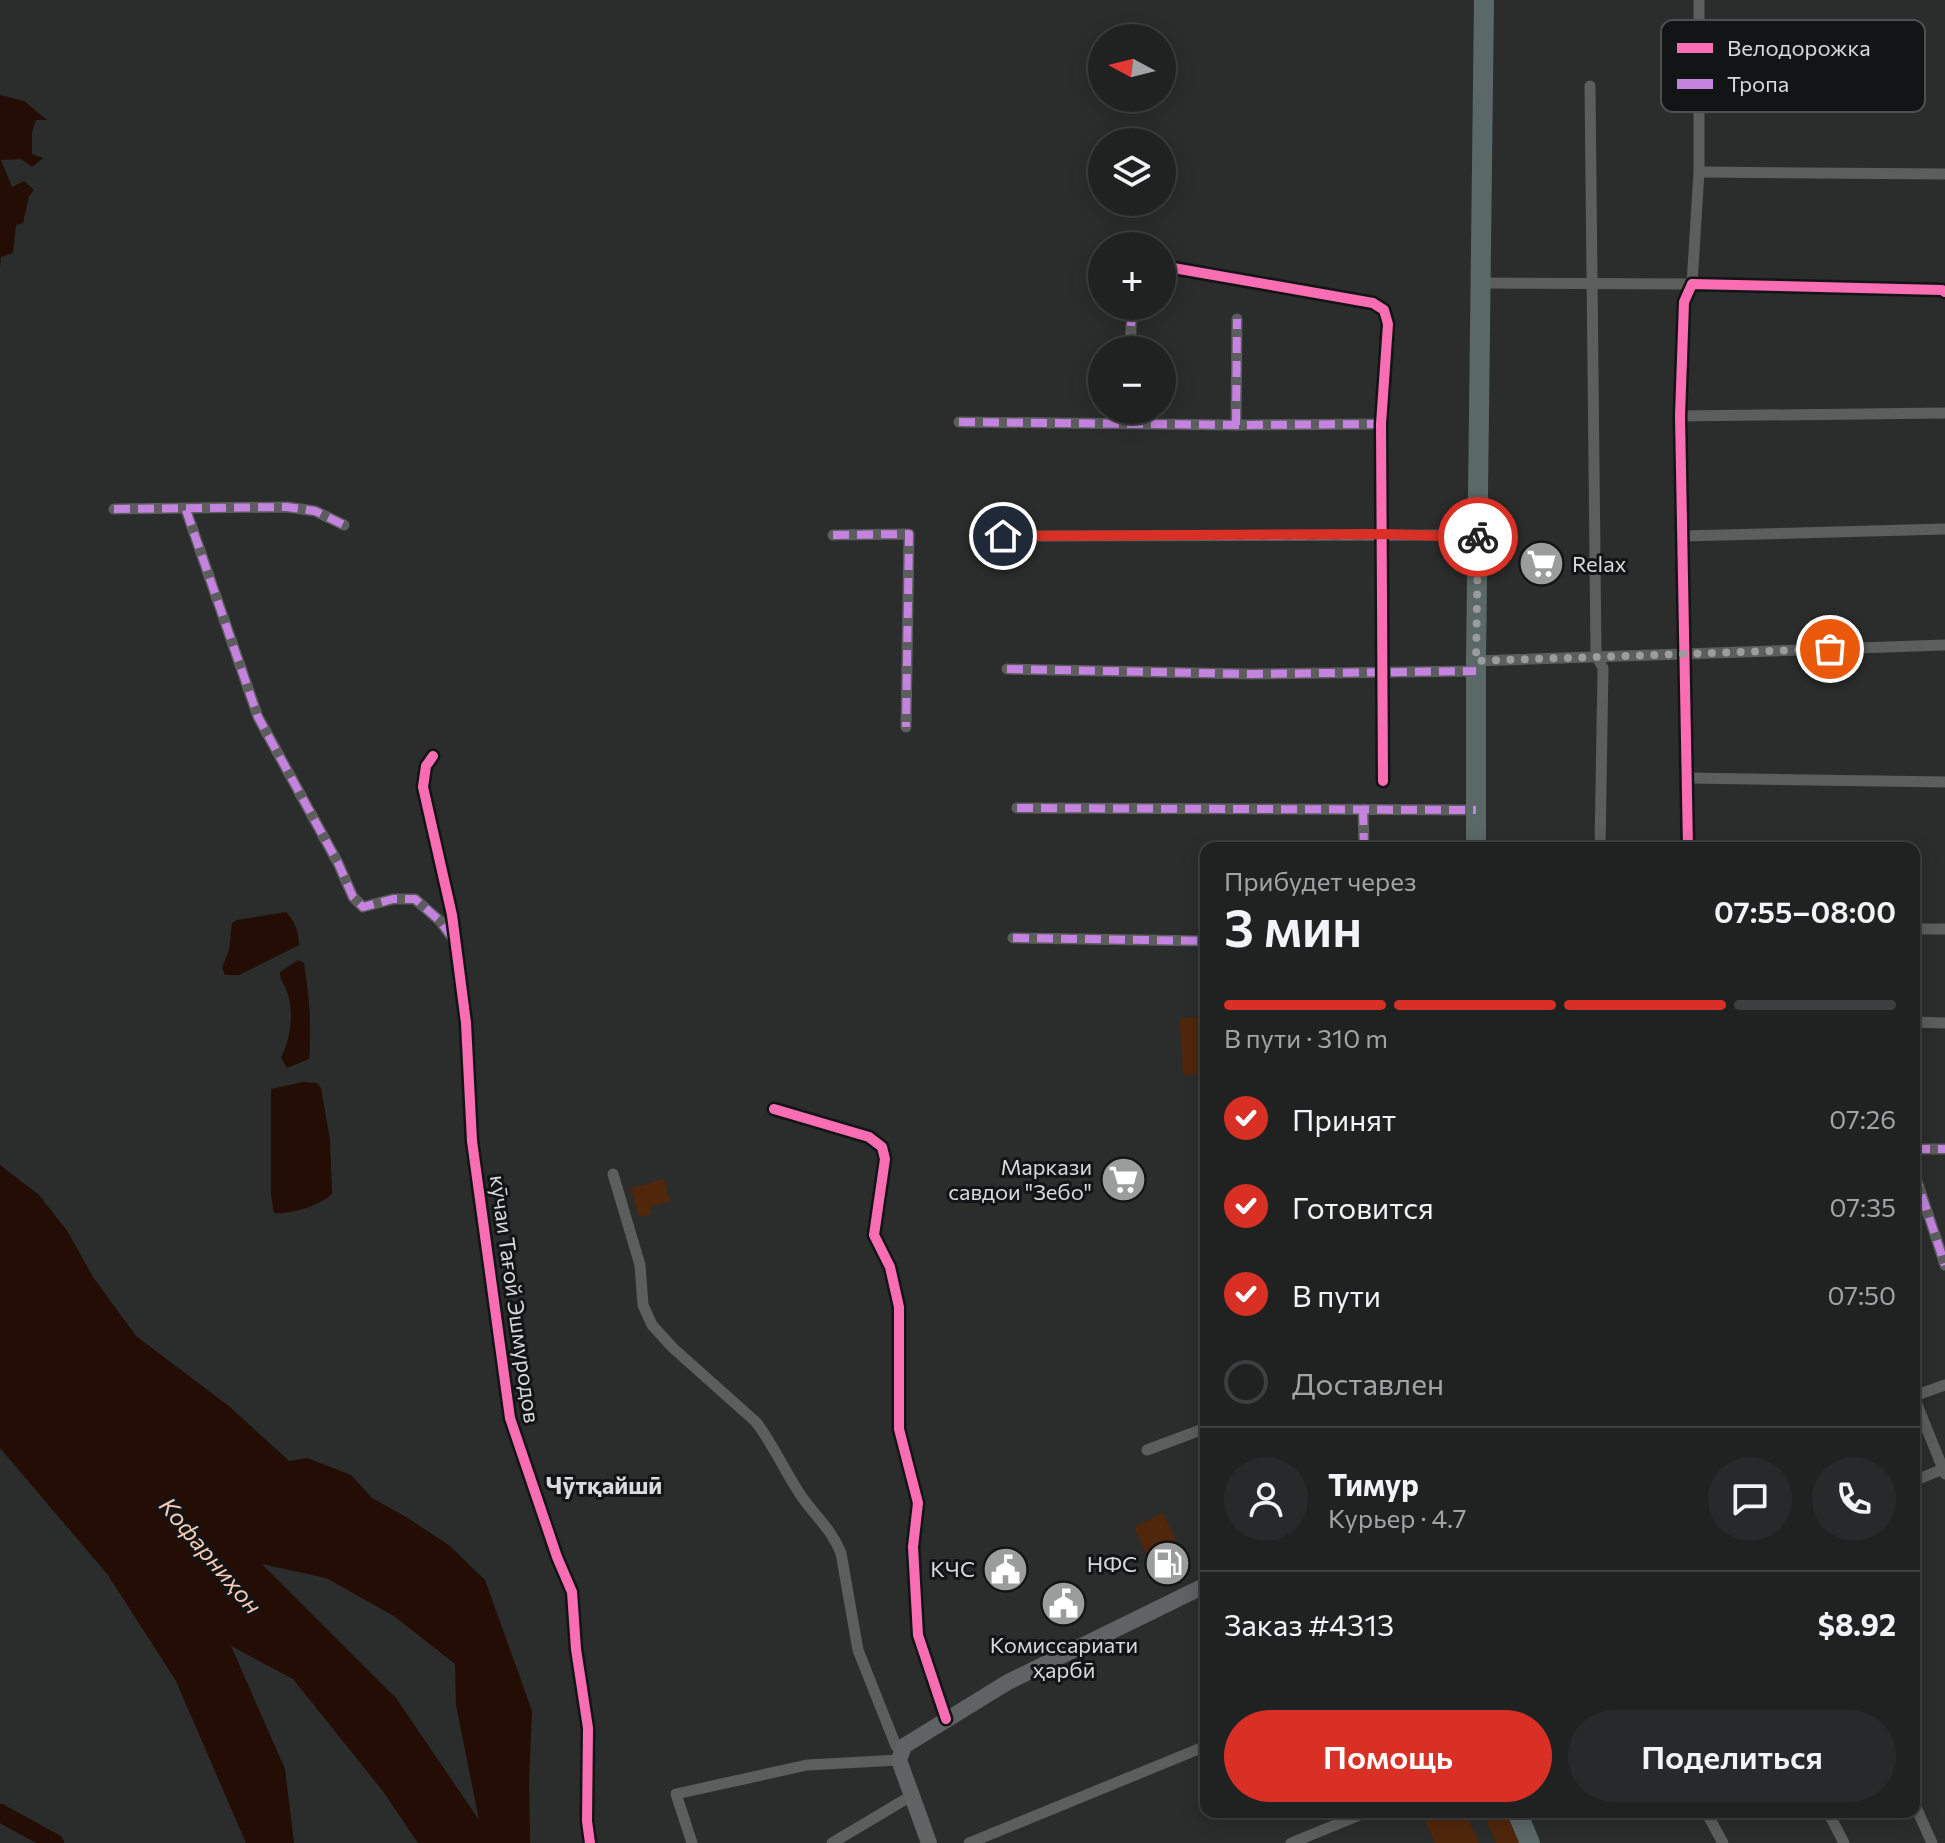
<!DOCTYPE html>
<html lang="ru">
<head>
<meta charset="utf-8">
<style>
  :root { --surface:#202121; --page:#28292a; --text:#f1f3f6; --muted:#a2a3a5; --line:#3d3e3f; --accent:#d93025 }
  body { margin:0; font-family:Commissioner,sans-serif; background:var(--page); color:var(--text); height:100vh; display:flex; flex-direction:column; font-size:30px; white-space:nowrap }
  * { box-sizing:border-box; margin:0 }
  p { font-size:26px; color:var(--muted) }
  .icon { flex:none; width:44px; height:44px; fill:none; stroke:currentColor; stroke-width:2; stroke-linecap:round; stroke-linejoin:round }
  .map { position:relative; flex:1; overflow:hidden }
  .side { position:absolute; left:1200px; top:842px; width:720px; height:976px; display:flex; flex-direction:column; background:var(--surface); border-radius:16px; box-shadow:0 4px 20px #0003,0 0 0 2px var(--line) }
  .side>* { flex:none }
  .needle { width:52px; rotate:277deg }
  .buttons { position:absolute; left:1088px; top:24px; display:grid; gap:16px }
  .buttons a { display:grid; place-items:center; width:88px; height:88px; border-radius:50%; background:var(--surface); box-shadow:0 4px 20px #0003,0 0 0 2px var(--line); font-size:40px }
  .pin { position:absolute; display:grid; place-items:center; width:68px; height:68px; color:#fff; margin:-34px; border:4px solid #fff; border-radius:50%; box-shadow:0 2px 8px #0007 }
  .courier { position:absolute; display:grid; place-items:center; width:80px; height:80px; margin:-40px; border:6px solid #d93025; border-radius:50%; background:#fff; color:#222; box-shadow:0 2px 10px #0007 }
  .overview em { font-style:normal; font-weight:600 }
  .overview div { display:flex; flex-direction:column-reverse }
  .overview { display:flex; align-items:center; justify-content:space-between; height:136px; padding:0 24px }
  h1 { font-size:52px; font-weight:600; line-height:60px }
  .bar { display:grid; grid-template-columns:repeat(4,1fr); gap:12px 8px; align-content:center; height:96px; padding:0 24px }
  .bar i { height:10px; border-radius:6px; background:var(--line) }
  .bar .selected { background:var(--accent) }
  .bar p { grid-column:span 4 }
  .line { display:flex; align-items:center; gap:20px; padding:0 24px; border-top:2px solid var(--line) }
  .line div { flex:1 }
  .round { display:grid; place-items:center; flex:none; width:84px; height:84px; border-radius:42px; background:var(--page) }
  ol { padding:0 24px; list-style:none }
  li { display:flex; align-items:center; gap:24px; height:88px }
  li p { margin-inline-start:auto }
  li .icon { padding:8px; border-radius:50%; background:var(--accent); color:#fff; stroke-width:4 }
  li:last-child { color:var(--muted) }
  li i { width:44px; height:44px; border:4px solid var(--line); border-radius:50% }
  .primary-button { display:flex; gap:16px; margin-top:auto; padding:16px 24px }
  .primary-button a { flex:1; height:92px; border-radius:48px; background:var(--accent); color:#fff; font-size:32px; font-weight:600; line-height:92px; text-align:center }
  .primary-button a+a { background:var(--page); color:var(--text) }
  .map>svg:first-child { display:block }
  .green { fill:#50270b }
  .water { fill:#230d04; fill-rule:evenodd }
  .lines { fill:none; stroke-linecap:round; stroke-linejoin:round }
  .river { stroke:#230d04; stroke-width:18 }
  .street { stroke:#5c5d5d; stroke-width:11 }
  .secondary { stroke:#5f6364; stroke-width:16 }
  .highway { stroke:#5b6868; stroke-width:20 }
  .quiet { stroke:#c483df; stroke-width:8; stroke-dasharray:16 8; stroke-linecap:butt }
  .cycleway-casing { stroke:#131415; stroke-width:15 }
  .cycleway { stroke:#f96db3; stroke-width:10 }
  .done { stroke:#9b9c9c; stroke-width:8; stroke-dasharray:0 14.4 }
  .route { stroke:#d93025; stroke-width:10 }
  .labels { text-anchor:middle; stroke-width:6; stroke-linejoin:round; paint-order:stroke }
  .poi-label { font-size:22px; fill:#d7d9d9; stroke:#131415; text-anchor:end }
  .street-label { font-size:22px; fill:#d7d9d9; stroke:#131415 }
  .neighbourhood-label { font-size:24px; font-weight:bold; fill:#d8dcdd; stroke:#131415 }
  .water-label { font-size:24px; font-style:italic; fill:#f7cbb4; stroke:#131415 }
  .key { fill:#131415; stroke:#4e4f50; stroke-width:2 }
  .key-label { font-size:22px; fill:#d7d9d9 }
</style>
</head>
<body>
<div class="map">
<svg width="1945" height="1843" viewBox="0 0 1945 1843">
  <rect width="100%" height="100%" fill="#2b2c2c"/>
  <g class="green">
    <path d="M1206,1017V1074L1183,1075L1180,1018Z"/>
    <path d="M664,1179L670,1201L649,1207L651,1214L639,1217L631,1188Z"/>
    <path d="M1163,1513L1182,1554L1152,1568L1134,1527Z"/>
    <path d="M1422,1812H1465L1479,1843H1435Z"/>
    <path d="M1483,1812H1509L1522,1843H1496Z"/>
  </g>
  <g class="water">
    <path d="M0,95L24,101L47,120H36L32,133V154L43,158L32,167L21,159L1,160L12,187L24,181L34,190L29,196L23,223L16,225L13,253L1,257L0,268Z"/>
    <path d="M286,912C295,920 299,934 299,945L239,975H225L222,968L229,950L232,923L237,920Z"/>
    <path d="M298,960L304,963C309,994 312,1028 309,1059L287,1068L281,1058C291,1038 295,1010 286,989C283,982 280,980 280,972Z"/>
    <path d="M302,1082L317,1083L321,1088L330,1140L332,1194C321,1205 290,1215 274,1213L271,1196V1089Z"/>
    <path d="M0,1165L39,1195L68,1232L93,1277L136,1336L230,1407L289,1461L307,1458L351,1475L372,1498L406,1517L450,1546L485,1580L532,1711L529,1780L530,1843H418L382,1790L293,1679L231,1646L285,1769L294,1843H246L176,1681L108,1575L0,1448ZM262,1564L326,1578L394,1616L455,1664L456,1705L479,1820L396,1698Z"/>
  </g>
  <g class="lines">
    <path class="river" d="M0,1813L55,1843"/>
    <g class="street">
      <path d="M1590,86L1596,655L1603,668L1600,848"/>
      <path d="M1699,172L1945,174"/>
      <path d="M1162,266L1373,303L1384,310L1388,324L1381,424L1383,781"/>
      <path d="M1482,283L1692,284L1699,172V0"/>
      <path d="M1130,350L1132,306"/>
      <path d="M1680,416L1945,413"/>
      <path d="M959,422L1236,425L1381,424"/>
      <path d="M1127,424L1128,410"/>
      <path d="M1236,425L1237,319"/>
      <path d="M114,509L287,507L315,511L344,525"/>
      <path d="M186,510L258,717L338,863L353,897L363,907L393,899H415L440,921L453,939"/>
      <path d="M833,535L909,534L906,727"/>
      <path d="M1003,536L1478,535"/>
      <path d="M1683,536L1945,529"/>
      <path d="M1476,661L1945,645"/>
      <path d="M1007,669L1252,674L1476,671"/>
      <path d="M433,756L426,766L423,787L452,915L466,1023L472,1141L510,1418L557,1557L572,1592L576,1649L588,1728L587,1821L590,1843"/>
      <path d="M1689,778L1945,782"/>
      <path d="M1017,808L1476,810"/>
      <path d="M1363,809L1364,848"/>
      <path d="M1688,848L1680,416L1684,302L1692,284L1942,290L1945,292"/>
      <path d="M1914,929H1945"/>
      <path d="M1013,938L1206,941"/>
      <path d="M1914,1022L1945,1023"/>
      <path d="M774,1109L869,1137L882,1147L885,1159L874,1235L890,1267L899,1307V1429L918,1503L913,1547L918,1635L946,1719"/>
      <path d="M1914,1149H1945"/>
      <path d="M1914,1172L1945,1265"/>
      <path d="M613,1174L640,1265L643,1305L652,1325L673,1348L756,1422C774,1445 785,1473 802,1497C816,1517 832,1530 841,1553L858,1650L896,1746L901,1751"/>
      <path d="M1914,1396L1945,1385"/>
      <path d="M1914,1397L1945,1474"/>
      <path d="M1147,1450L1206,1428"/>
      <path d="M1914,1481L1943,1469"/>
      <path d="M1914,1803L1932,1843"/>
      <path d="M1706,1812L1723,1843"/>
      <path d="M1828,1812L1844,1843"/>
      <path d="M692,1843L676,1794L807,1765L899,1760"/>
      <path d="M832,1843L911,1796"/>
      <path d="M969,1843L1206,1746"/>
      <path d="M1291,1843L1367,1812"/>
    </g>
    <path class="secondary" d="M929,1843L899,1760L904,1746L1008,1682L1206,1585"/>
    <g class="highway">
      <path d="M1476,848V661L1484,0"/>
      <path d="M1517,1812L1530,1843"/>
    </g>
    <g class="quiet">
      <path d="M1130,350L1132,306"/>
      <path d="M959,422L1236,425L1381,424"/>
      <path d="M1236,425L1237,319"/>
      <path d="M114,509L287,507L315,511L344,525"/>
      <path d="M186,510L258,717L338,863L353,897L363,907L393,899H415L440,921L451,936"/>
      <path d="M833,535L909,534L906,727"/>
      <path d="M1003,536L1478,535"/>
      <path d="M1007,669L1252,674L1476,671"/>
      <path d="M1017,808L1476,810"/>
      <path d="M1363,809L1364,848"/>
      <path d="M1013,938L1206,941"/>
      <path d="M1914,1149H1945"/>
      <path d="M1914,1172L1945,1265"/>
    </g>
    <defs>
      <g id="cycleway">
        <path d="M1162,266L1373,303L1384,310L1388,324L1381,424L1383,781"/>
        <path d="M433,756L426,766L423,787L452,915L466,1023L472,1141L510,1418L557,1557L572,1592L576,1649L588,1728L587,1821L590,1843"/>
        <path d="M1688,848L1680,416L1684,302L1692,284L1942,290L1945,292"/>
        <path d="M774,1109L869,1137L882,1147L885,1159L874,1235L890,1267L899,1307V1429L918,1503L913,1547L918,1635L946,1719"/>
      </g>
    </defs>
    <use href="#cycleway" class="cycleway-casing"/>
    <use href="#cycleway" class="cycleway"/>
  </g>
  <g class="lines">
    <path class="done" d="M1478,537L1476,661L1830,649"/>
    <path class="route" d="M1003,536L1384,534L1478,537"/>
  </g>
  <defs>
    <symbol id="supermarket-disc" viewBox="-11 -11 22 22"><circle r="9.5" fill="#9b9c9c" stroke="#131415"/><path d="M-6-5.5h2.5l.6 2H6L4.5 2H-2.5L-4.4-4H-6ZM-1.5 3.2a1.3 1.3 0 1 0 .1 0ZM3 3.2a1.3 1.3 0 1 0 .1 0Z" fill="#fff"/></symbol>
    <symbol id="fuel-disc" viewBox="-11 -11 22 22"><circle r="9.5" fill="#9b9c9c" stroke="#131415"/><path d="M-5.5-6h7V0h2V4h1.3V-2.5L3-4.5l.8-.8L6-3V5H2.5V1h-1V6h-7ZM-4.2-4.7v3.2H.2V-4.7Z" fill="#fff"/></symbol>
    <symbol id="civic-disc" viewBox="-11 -11 22 22"><circle r="9.5" fill="#9b9c9c" stroke="#131415"/><path d="M-.6-6.5H3V-4.5H.6V-3L4-1V1h2V6H-6V1h2V-1L-.6-3ZM-1.2 2.5V6h2.4V2.5Z" fill="#fff"/></symbol>
  </defs>
  <g fill-rule="evenodd">
    <use href="#supermarket-disc" x="1516" y="538" width="51" height="51"/>
    <use href="#supermarket-disc" x="1098" y="1154" width="51" height="51"/>
    <use href="#fuel-disc" x="1142" y="1538" width="51" height="51"/>
    <use href="#civic-disc" x="980" y="1544" width="51" height="51"/>
    <use href="#civic-disc" x="1038" y="1578" width="51" height="51"/>
  </g>
  <g class="labels">
    <g class="poi-label">
      <text x="1572" y="572" text-anchor="start">Relax</text>
      <text x="1092" y="1175">Маркази<tspan x="1092" dy="25">савдои "Зебо"</tspan></text>
      <text x="1137" y="1572">НФС</text>
      <text x="975" y="1577">КЧС</text>
      <text x="1064" y="1653" text-anchor="middle">Комиссариати<tspan x="1064" dy="25">ҳарбӣ</tspan></text>
    </g>
    <g class="street-label">
      <text transform="translate(515 1299) rotate(82)" y="8">кӯчаи Тағой Эшмуродов</text>
    </g>
    <g class="neighbourhood-label">
      <text x="604" y="1494">Чӯтқайшӣ</text>
    </g>
    <g class="water-label">
      <text transform="translate(210 1556) rotate(50)" y="8">Кофарниҳон</text>
    </g>
  </g>
  <rect x="1661" y="20" width="264" height="92" rx="12" class="key"/>
  <rect x="1677" y="43" width="36" height="10" fill="#f96db3"/>
  <rect x="1677" y="79" width="36" height="10" fill="#c483df"/>
  <g class="key-label">
    <text x="1727" y="56">Велодорожка</text>
    <text x="1727" y="92">Тропа</text>
  </g>
</svg>
<div class="buttons">
<a><svg class="needle" viewBox="-14 -14 28 28"><path d="M0-13l5 13h-10z" fill="#e53935"/><path d="M0 13l5-13h-10z" fill="#a2a3a5"/></svg></a>
<a><svg class="icon" aria-label="layers" viewBox="0 0 24 24"><path d="M12 4l9 5-9 5-9-5zM3 14l9 5 9-5"/></svg></a>
<a>+</a>
<a>−</a>
</div>
<div class="pin" style="left:1830px;top:649px;background:#ea580c"><svg class="icon" aria-label="bag" viewBox="0 0 24 24"><path d="M5 8h14l-1 12H6zM9 8a3 3 0 0 1 6 0"/></svg></div>
<div class="pin" style="left:1003px;top:536px;background:#1f2937"><svg class="icon" aria-label="home" viewBox="0 0 24 24"><path d="M3 11l9-7 9 7M6 9v11h12V9"/></svg></div>
<div class="courier" style="left:1478px;top:537px"><svg class="icon" aria-label="bike" viewBox="0 0 24 24"><circle cx="6" cy="16" r="4"/><circle cx="18" cy="16" r="4"/><path d="M6 16l4-8h5l3 8M10 8l3 8H6M13 5h3"/></svg></div>
<section class="side">
<div class="overview"><div><h1>3 мин</h1><p>Прибудет через</p></div><em>07:55–08:00</em></div>
<div class="bar"><i class="selected"></i><i class="selected"></i><i class="selected"></i><i></i><p>В пути · 310 m</p></div>
<ol>
<li><svg class="icon" aria-label="check" viewBox="0 0 24 24"><path d="M5 12l5 5 9-10"/></svg>Принят<p>07:26</p></li>
<li><svg class="icon" aria-label="check" viewBox="0 0 24 24"><path d="M5 12l5 5 9-10"/></svg>Готовится<p>07:35</p></li>
<li><svg class="icon" aria-label="check" viewBox="0 0 24 24"><path d="M5 12l5 5 9-10"/></svg>В пути<p>07:50</p></li>
<li><i></i>Доставлен</li>
</ol>
<div class="line" style="height:144px"><a class="round"><svg class="icon" aria-label="person" viewBox="0 0 24 24"><circle cx="12" cy="8" r="4"/><path d="M4 21q1-7 8-7t8 7"/></svg></a><div><b>Тимур</b><p>Курьер · 4.7</p></div><a class="round"><svg class="icon" aria-label="chat" viewBox="0 0 24 24"><path d="M4 5h16v11H9l-5 4z"/></svg></a><a class="round"><svg class="icon" aria-label="phone" viewBox="0 0 24 24"><path d="M5 4h4l2 5-3 2q2 4 5 5l2-3 5 2v4C11 20 4 13 5 4z"/></svg></a></div>
<div class="line" style="height:104px"><div>Заказ #4313</div><b>$8.92</b></div>
<div class="primary-button"><a>Помощь</a><a>Поделиться</a></div>
</section>
</div>
</body>
</html>
